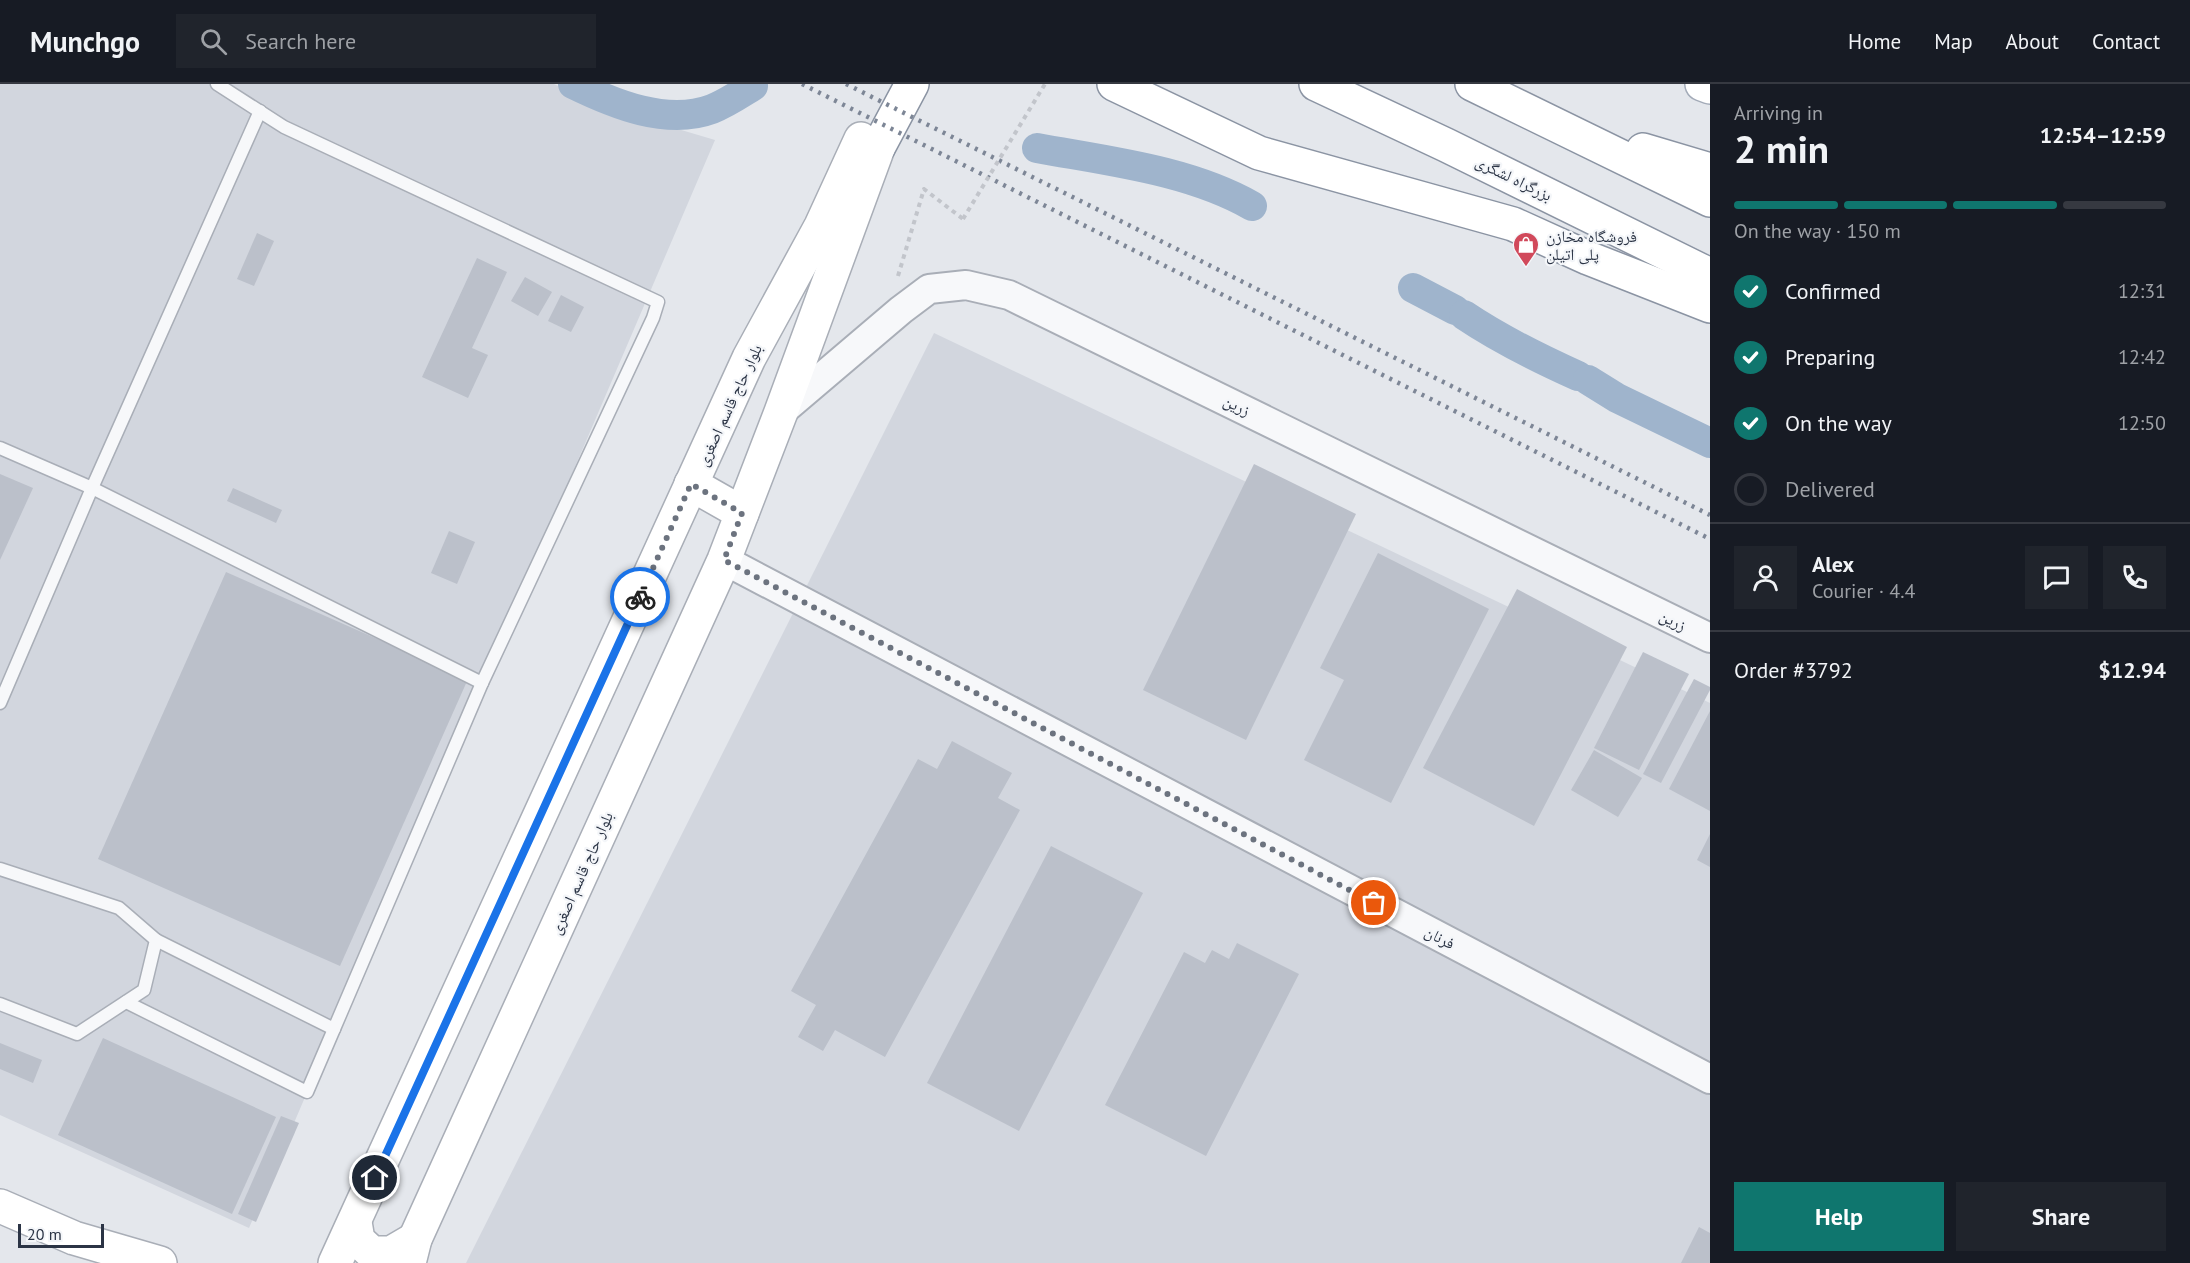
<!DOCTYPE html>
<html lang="en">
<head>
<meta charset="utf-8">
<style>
  :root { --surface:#171b24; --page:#20242c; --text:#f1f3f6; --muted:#9ea1a6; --line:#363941; --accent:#0f766e }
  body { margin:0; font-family:"PT Sans","Noto Naskh Arabic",sans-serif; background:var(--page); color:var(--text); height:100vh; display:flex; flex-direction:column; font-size:22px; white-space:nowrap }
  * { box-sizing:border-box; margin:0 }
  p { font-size:20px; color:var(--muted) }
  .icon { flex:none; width:33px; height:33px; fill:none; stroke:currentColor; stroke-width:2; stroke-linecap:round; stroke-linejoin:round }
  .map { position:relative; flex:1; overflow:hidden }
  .panel { display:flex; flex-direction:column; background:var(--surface); width:480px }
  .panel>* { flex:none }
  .scale { position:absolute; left:18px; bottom:15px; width:86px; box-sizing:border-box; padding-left:6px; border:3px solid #2b3445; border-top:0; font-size:16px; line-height:21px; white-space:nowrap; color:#2b3445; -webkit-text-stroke:4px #f4f6f9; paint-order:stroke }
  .pin { position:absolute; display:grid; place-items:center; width:51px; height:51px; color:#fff; margin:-26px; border:3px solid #fff; border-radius:50%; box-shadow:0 2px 6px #0007 }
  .courier { position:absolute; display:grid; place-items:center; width:60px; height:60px; margin:-30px; border:4px solid #1a73e8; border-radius:50%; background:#fff; color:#222; box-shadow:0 2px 8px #0007 }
  .overview em { font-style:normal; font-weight:800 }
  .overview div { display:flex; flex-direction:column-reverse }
  .overview { display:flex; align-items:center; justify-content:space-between; height:102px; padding:0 24px }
  h1 { font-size:39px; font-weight:800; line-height:45px }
  .bar { display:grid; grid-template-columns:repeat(4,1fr); gap:9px 6px; align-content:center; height:72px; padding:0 24px }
  .bar i { height:8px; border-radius:4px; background:var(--line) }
  .bar .active { background:var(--accent) }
  .bar p { grid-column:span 4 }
  .line { display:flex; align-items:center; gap:15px; padding:0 24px; border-top:2px solid var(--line) }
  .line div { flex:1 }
  .round { display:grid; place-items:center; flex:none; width:63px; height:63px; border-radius:0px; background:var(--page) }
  ol { padding:0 24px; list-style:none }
  li { display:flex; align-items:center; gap:18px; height:66px }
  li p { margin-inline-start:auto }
  li .icon { padding:6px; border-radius:50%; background:var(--accent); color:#fff; stroke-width:4 }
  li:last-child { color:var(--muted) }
  li i { width:33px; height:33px; border:3px solid var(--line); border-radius:50% }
  .primary-button { display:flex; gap:12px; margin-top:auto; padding:12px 24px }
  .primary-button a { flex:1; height:69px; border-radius:0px; background:var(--accent); color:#fff; font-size:24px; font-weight:800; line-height:69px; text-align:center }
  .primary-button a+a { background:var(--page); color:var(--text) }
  header { display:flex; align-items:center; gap:36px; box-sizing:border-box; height:84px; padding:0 30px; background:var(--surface); border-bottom:2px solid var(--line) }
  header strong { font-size:28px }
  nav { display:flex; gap:33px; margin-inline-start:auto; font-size:21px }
  .search { width:420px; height:54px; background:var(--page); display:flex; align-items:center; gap:15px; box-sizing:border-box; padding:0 21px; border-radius:0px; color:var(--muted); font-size:22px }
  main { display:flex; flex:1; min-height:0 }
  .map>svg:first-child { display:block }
  .built { fill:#d2d6de }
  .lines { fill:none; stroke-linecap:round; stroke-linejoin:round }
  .canal { stroke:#9fb4cc; stroke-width:30 }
  .building { fill:#bbc0ca }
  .service-casing { stroke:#a9aeb7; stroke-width:15 }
  .tertiary-casing { stroke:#a9aeb7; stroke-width:32 }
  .secondary-casing { stroke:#a9aeb7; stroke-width:36 }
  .primary-casing { stroke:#a3abb8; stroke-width:36 }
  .trunk-casing { stroke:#8b94a3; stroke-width:36 }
  .path { stroke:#c2c5cb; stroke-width:4; stroke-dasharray:4.5 4.5; stroke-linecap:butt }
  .service { stroke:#f7f8fa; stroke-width:12 }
  .tertiary { stroke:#f7f8fa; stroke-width:28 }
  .secondary { stroke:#fff; stroke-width:33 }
  .primary { stroke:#fff; stroke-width:33 }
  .trunk { stroke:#fff; stroke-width:33 }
  .rail { stroke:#7d8696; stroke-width:4.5; stroke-dasharray:3 6; stroke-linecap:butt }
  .path-bridge { stroke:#c2c5cb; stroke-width:4; stroke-dasharray:4.5 4.5; stroke-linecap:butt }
  .done { stroke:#6c737f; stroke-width:6; stroke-dasharray:0 10.8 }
  .route { stroke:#1a73e8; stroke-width:8 }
  .labels { text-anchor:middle; stroke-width:4.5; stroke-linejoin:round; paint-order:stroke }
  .street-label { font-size:16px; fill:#2b3445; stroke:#f4f6f9 }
  .poi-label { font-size:16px; fill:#2b3445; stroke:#f4f6f9; text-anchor:start }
</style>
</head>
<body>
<header>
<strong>Munchgo</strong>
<div class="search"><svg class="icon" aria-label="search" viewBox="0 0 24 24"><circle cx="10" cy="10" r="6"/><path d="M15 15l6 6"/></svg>Search here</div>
<nav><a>Home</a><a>Map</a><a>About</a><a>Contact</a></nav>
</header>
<main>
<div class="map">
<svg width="1710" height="1179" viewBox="0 0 1710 1179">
  <rect width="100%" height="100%" fill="#e4e7ec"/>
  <g class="built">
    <path d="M0,0H554L597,21L715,56L249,1144L0,1031Z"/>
    <path d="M934,249L1710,619V1179H466Z"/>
  </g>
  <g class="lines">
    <g class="canal">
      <path d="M573,0C614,20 667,42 712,25C727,19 740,10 753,2"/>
      <path d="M1037,64C1107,77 1189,86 1252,122"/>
      <path d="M1413,204L1455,226"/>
      <path d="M1464,231C1501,256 1538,274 1578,292"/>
      <path d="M1588,296L1617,314L1710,359"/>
    </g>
  </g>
  <g class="building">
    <path d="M257,149L274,157L254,202L237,195Z"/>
    <path d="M477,174L507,188L472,264L488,271L468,314L422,293Z"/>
    <path d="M525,193L552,208L538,232L511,217Z"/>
    <path d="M561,211L584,223L571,248L548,237Z"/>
    <path d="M1254,380L1356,430L1246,656L1143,606Z"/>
    <path d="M0,390L33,404L0,476Z"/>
    <path d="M233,404L282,426L276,439L227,417Z"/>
    <path d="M449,447L475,458L457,500L431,489Z"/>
    <path d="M1378,469L1489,525L1391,719L1304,676L1344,596L1320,584Z"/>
    <path d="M226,488L468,595L340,882L98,775Z"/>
    <path d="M1517,505L1627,563L1534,742L1423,684Z"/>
    <path d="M1643,568L1689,590L1639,686L1594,664Z"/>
    <path d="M1694,595L1710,603V606L1661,699L1643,690Z"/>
    <path d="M1710,627V727L1669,705Z"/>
    <path d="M952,657L1012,689L998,714L1020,726L885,973L835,946L823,967L798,953L816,921L791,907L918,675L937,685Z"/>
    <path d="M1594,666L1642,694L1618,733L1571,706Z"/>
    <path d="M1710,750V783L1697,776Z"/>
    <path d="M1051,762L1143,809L1019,1047L927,999Z"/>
    <path d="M1237,859L1299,890L1206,1072L1105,1021L1184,868L1205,879L1212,866L1229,875Z"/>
    <path d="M103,954L276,1033L232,1130L58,1051Z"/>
    <path d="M0,959L42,976L33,999L0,985Z"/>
    <path d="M281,1032L299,1039L256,1138L238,1130Z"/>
    <path d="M1699,1143L1710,1149V1179H1681Z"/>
  </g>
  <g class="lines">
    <defs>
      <g id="service">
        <path d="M0,364L92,404L482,599"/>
        <path d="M0,619L92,404L260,27"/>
        <path d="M0,785L119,824L156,856L144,906L77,950L0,920"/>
        <path d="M156,856L334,945L482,599L653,234L658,218L284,43L217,0"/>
        <path d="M126,918L307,1008L334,945"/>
      </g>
      <g id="tertiary">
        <path d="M781,328L901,226L929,205L966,201L1009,211L1710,554"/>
        <path d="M724,476L1710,995"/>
      </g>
      <g id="secondary">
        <path d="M691,400L742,429"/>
        <path d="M0,1122L74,1154L160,1179"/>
        <path d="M355,1138L358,1156L372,1169H391L415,1155"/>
        <path d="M335,1179L749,274L821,142L861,55"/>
        <path d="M409,1179L415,1155L724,476L781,328L878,64"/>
      </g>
      <path id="primary" d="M1702,0L1710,3"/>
      <g id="trunk">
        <path d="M1114,0L1259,69L1513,140L1588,174L1710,222"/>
        <path d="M1316,0L1446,61L1710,191"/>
        <path d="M1472,0L1710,116"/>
        <path d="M879,62L912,0"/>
        <path d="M1643,66L1710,86"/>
      </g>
    </defs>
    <use href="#service" class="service-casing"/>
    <use href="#tertiary" class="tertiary-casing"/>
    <use href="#secondary" class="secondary-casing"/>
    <use href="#primary" class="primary-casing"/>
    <use href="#trunk" class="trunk-casing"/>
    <path class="path" d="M898,192L924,105L963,135"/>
    <use href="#service" class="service"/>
    <use href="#tertiary" class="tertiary"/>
    <use href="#secondary" class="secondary"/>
    <use href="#primary" class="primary"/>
    <use href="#trunk" class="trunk"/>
    <g class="rail">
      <path d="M802,0L1710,455"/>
      <path d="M846,0L1710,431"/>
    </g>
    <path class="path-bridge" d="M963,135L1045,0"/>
  </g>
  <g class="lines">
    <path class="done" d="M640,513L691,400L742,429L724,476L1374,819"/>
    <path class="route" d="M375,1094L640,513"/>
  </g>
  <defs>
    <symbol id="shop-pin" viewBox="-11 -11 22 30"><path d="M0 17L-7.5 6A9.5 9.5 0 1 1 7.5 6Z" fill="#d1495b" stroke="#f4f6f9"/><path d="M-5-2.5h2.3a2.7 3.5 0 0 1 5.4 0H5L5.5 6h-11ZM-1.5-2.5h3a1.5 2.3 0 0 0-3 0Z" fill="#fff"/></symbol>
  </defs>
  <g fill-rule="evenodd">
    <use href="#shop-pin" x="1511" y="146" width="30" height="40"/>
  </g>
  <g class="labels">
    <g class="street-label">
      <text transform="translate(1514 94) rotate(26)" y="6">بزرگراه لشگری</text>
      <text transform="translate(729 321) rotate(-65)" y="6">بلوار حاج قاسم اصغری</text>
      <text transform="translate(1237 321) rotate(26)" y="6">زرین</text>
      <text transform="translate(1673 536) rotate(26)" y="6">زرین</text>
      <text transform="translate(581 789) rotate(-66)" y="6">بلوار حاج قاسم اصغری</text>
      <text transform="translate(1440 853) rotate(28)" y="6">فرنان</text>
    </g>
    <g class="poi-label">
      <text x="1546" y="158">فروشگاه مخازن<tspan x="1546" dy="18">پلی اتیلن</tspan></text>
    </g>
  </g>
</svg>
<div class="scale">20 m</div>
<div class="pin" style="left:1374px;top:819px;background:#ea580c"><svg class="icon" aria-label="bag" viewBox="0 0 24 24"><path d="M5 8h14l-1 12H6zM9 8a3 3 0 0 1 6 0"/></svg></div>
<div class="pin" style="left:375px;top:1094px;background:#1f2937"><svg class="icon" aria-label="home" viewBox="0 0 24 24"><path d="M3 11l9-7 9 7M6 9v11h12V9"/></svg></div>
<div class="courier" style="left:640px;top:513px"><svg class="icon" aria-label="bike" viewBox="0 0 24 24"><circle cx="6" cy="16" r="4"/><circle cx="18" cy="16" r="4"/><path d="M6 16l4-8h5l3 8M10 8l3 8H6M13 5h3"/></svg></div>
</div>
<section class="panel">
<div class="overview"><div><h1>2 min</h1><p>Arriving in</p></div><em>12:54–12:59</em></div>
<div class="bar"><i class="active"></i><i class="active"></i><i class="active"></i><i></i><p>On the way · 150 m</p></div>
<ol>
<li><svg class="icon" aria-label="check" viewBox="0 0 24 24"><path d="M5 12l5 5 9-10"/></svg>Confirmed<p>12:31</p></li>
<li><svg class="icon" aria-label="check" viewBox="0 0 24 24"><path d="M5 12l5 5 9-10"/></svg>Preparing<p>12:42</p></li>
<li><svg class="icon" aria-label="check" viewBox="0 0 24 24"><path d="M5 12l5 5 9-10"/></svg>On the way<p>12:50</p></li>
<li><i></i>Delivered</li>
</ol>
<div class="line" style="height:108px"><a class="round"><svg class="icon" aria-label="person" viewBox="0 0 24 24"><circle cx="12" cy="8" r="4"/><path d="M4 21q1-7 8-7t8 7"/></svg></a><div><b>Alex</b><p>Courier · 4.4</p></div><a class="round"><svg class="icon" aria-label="chat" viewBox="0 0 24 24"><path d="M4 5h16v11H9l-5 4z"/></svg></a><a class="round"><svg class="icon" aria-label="phone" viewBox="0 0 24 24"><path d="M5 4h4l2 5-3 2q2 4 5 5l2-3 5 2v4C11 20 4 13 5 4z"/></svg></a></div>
<div class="line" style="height:78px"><div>Order #3792</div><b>$12.94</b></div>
<div class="primary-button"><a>Help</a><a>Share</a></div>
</section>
</main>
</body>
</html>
